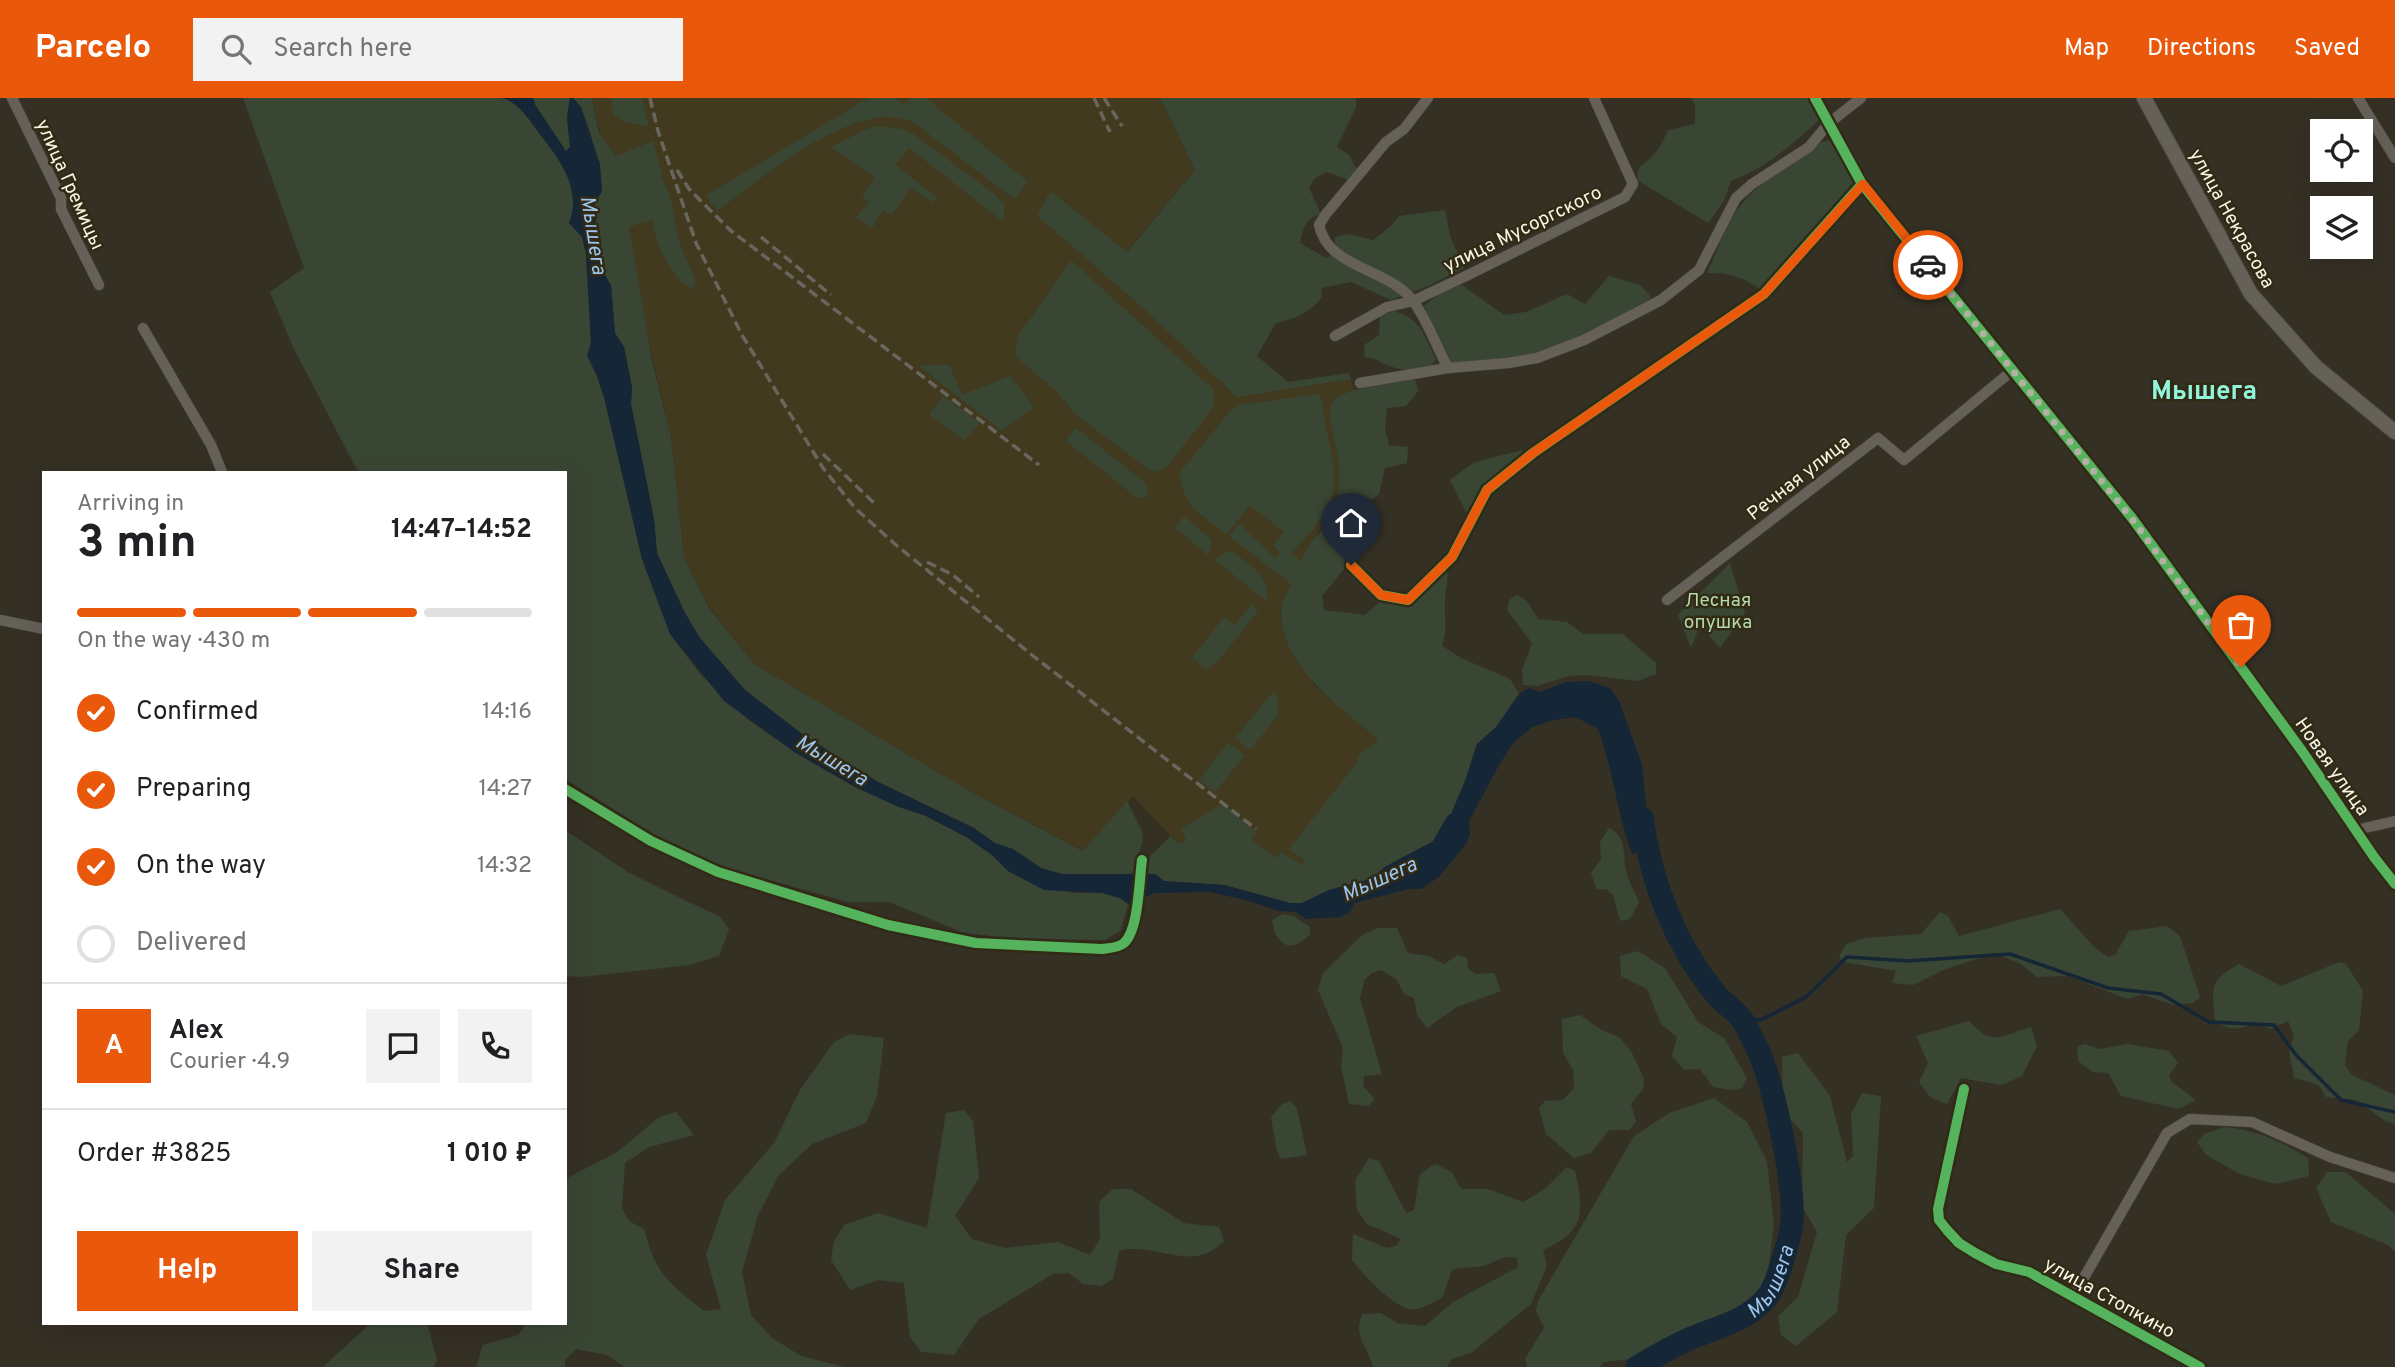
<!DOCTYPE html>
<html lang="en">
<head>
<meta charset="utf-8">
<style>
  :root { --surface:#fff; --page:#f2f2f2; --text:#202124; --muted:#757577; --line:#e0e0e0; --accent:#ea580c }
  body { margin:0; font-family:Overpass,sans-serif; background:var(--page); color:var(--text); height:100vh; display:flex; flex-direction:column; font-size:26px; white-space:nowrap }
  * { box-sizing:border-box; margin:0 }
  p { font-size:23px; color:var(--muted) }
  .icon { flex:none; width:38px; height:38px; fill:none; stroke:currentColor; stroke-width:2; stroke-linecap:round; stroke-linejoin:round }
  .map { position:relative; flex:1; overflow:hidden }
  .sheet { position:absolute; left:42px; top:373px; width:525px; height:854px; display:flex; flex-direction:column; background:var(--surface); border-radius:0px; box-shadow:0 7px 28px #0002 }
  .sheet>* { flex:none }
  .controls { position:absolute; left:2310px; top:21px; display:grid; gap:14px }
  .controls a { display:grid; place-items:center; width:63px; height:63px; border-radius:0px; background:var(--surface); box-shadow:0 7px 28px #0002; font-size:35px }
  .pin { position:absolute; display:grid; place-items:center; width:60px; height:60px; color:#fff; margin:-72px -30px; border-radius:50% 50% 50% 0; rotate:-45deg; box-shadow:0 0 7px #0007 }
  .pin .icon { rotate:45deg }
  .courier { position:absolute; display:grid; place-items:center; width:70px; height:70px; margin:-35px; border:5px solid #ea580c; border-radius:50%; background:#fff; color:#222; box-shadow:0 2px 9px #0007 }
  .summary em { font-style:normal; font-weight:700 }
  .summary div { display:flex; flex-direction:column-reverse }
  .summary { display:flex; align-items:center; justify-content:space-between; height:119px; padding:0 35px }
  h1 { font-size:46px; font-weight:700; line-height:52px }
  .bar { display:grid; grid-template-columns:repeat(4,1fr); gap:10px 7px; align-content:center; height:84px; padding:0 35px }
  .bar i { height:9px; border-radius:5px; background:var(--line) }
  .bar .active { background:var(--accent) }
  .bar p { grid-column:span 4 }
  .line { display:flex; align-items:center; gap:18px; padding:0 35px; border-top:2px solid var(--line) }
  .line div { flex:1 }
  .round { display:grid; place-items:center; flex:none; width:74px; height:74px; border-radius:0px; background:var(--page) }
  ol { padding:0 35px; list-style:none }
  li { display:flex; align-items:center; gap:21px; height:77px }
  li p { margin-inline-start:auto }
  li .icon { padding:7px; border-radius:50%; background:var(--accent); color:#fff; stroke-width:4 }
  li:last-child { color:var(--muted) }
  li i { width:38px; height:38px; border:4px solid var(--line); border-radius:50% }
  .primary-button { display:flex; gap:14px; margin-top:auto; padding:14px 35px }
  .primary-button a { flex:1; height:80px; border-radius:0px; background:var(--accent); color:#fff; font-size:28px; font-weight:700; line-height:80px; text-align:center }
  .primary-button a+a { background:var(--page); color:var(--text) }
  header { display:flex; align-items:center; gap:42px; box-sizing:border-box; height:98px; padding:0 35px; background:var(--accent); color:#fff }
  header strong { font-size:33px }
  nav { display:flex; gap:38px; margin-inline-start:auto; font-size:24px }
  .search { width:490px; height:63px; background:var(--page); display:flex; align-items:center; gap:18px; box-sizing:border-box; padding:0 24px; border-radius:0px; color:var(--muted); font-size:26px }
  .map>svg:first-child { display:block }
  .built { fill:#413a1e }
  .green { fill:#3a4634 }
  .water { fill:#152636 }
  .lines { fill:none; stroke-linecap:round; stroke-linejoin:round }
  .stream { stroke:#152636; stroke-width:3.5 }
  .river { stroke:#152636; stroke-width:23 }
  .street-casing { stroke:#504c41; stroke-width:11 }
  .secondary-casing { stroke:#504c41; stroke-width:16 }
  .street { stroke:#656159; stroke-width:10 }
  .secondary { stroke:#656159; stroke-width:14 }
  .rail { stroke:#69665d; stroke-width:3.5; stroke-dasharray:10 5; stroke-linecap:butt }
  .cycleway-casing { stroke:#312a15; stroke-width:15 }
  .cycleway { stroke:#56b35d; stroke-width:10 }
  .done { stroke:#b4b0a3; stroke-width:7; stroke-dasharray:0 12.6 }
  .route { stroke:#ea580c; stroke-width:9 }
  .labels { text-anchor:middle; stroke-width:5; stroke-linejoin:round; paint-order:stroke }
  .street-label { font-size:19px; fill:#f9f5e7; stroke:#312a15 }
  .park-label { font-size:19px; fill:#b4d7a8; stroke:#312a15 }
  .water-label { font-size:21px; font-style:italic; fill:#9cc5ee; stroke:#312a15 }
  .district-label { font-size:26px; font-weight:bold; fill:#92f4db; stroke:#312a15 }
</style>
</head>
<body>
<header>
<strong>Parcelo</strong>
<div class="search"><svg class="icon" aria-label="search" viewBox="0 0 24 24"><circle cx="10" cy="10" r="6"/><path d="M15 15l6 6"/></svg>Search here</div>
<nav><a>Map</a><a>Directions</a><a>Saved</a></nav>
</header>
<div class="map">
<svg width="2395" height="1269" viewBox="0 0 2395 1269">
  <rect width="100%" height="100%" fill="#353024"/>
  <path class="built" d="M592,0H1160L1195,72L1128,152L1288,284L1349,275L1354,292L1340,297L1331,306L1330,320L1339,367L1338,410L1310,445L1280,514L1283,533L1292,552L1314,587L1405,664L1302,770L1285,774L1206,730L1178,746L1133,698L1084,753L975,696L754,566L709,509L684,459L671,339Z"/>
  <g class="green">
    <path d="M243,0H502L514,4C540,35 587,80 569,125L582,139L586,156L591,245L587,258L597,278L604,299L642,461L670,536L700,576L747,621L796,655L855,689L899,709L926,718L968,740L992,757L1008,773L1022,780L1073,795H1102L1120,800L1128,806L1121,832L1105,842L1011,841L962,834L889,804H848L723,769L661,741L565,681V374H358L293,249L270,194L304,170Z"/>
    <path d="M533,0H570L567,19L570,50L566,54L535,6Z"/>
    <path d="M573,0H592L599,35L616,58L653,43L662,75L661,80C673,98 673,117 678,138C682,154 690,169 696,184L694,191C676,188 649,137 654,121L629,129L653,267L671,339L684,459L709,510L754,566L975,696L1083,753L1127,703L1142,733L1143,742L1132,776H1062L1041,770L1013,751L995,746L974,730L878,684L802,636L744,591L700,540L685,515L657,455L654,421L631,306L632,289L624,249L615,235L611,187L603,174L596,125L595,105L602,93L591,37L581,9Z"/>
    <path d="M611,0H642L649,29L625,24L613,16Z"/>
    <path d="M868,0H896L903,7L911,0H926L1028,84L1014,101L913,24C901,20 889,17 876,20C820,30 764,79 718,112L710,105L707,97Z"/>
    <path d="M1160,0H1356V9L1337,49L1349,57L1357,72L1348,82L1327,74L1314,81L1309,90L1321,116C1305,120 1303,131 1300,145L1326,160L1335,154V139L1348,136L1373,142L1390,129L1399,118L1445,112L1450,138L1464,170L1426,189L1391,202L1351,184L1321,190L1322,199C1310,215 1295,221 1276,225L1257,258L1288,284L1349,275L1351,281L1237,299L1142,209L1039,119L1038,115L1050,94L1053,95L1127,154L1195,72Z"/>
    <path d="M1691,0H1809L1820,21C1792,47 1767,69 1731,83L1724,103L1708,125L1637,82L1639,69C1654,59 1661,49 1668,32L1695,26V7Z"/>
    <path d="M878,28L903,31L915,37L993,95L1004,106V124L909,50L895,66L937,100L932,104L910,90L892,117L883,112L872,130L856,120L869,104L862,98L875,80L831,49L864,32Z"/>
    <path d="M1830,42L1855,86L1760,191C1743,179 1728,174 1707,175C1718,152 1727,122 1744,103C1765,79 1797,64 1822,44Z"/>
    <path d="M1070,164H1073L1214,292L1213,310L1165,371L1152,374L1075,316L1058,295L1015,258L1018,238Z"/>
    <path d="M1609,178L1640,187L1649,196L1650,201C1588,236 1525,270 1451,265L1424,208L1440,195L1462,187L1504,217L1526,214L1567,196L1585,206Z"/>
    <path d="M1393,213C1422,221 1423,236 1436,261L1431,269C1420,271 1407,273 1396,270C1385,268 1377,260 1365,259L1364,247L1379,237L1380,219Z"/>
    <path d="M918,267H949L962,297L1010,278L1034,309L1002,333Z"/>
    <path d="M1415,281L1418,293L1406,308L1387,310L1385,331L1389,347L1408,349L1407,365L1385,370L1379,396L1364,407V424L1351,446L1354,459L1322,498L1324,512L1365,517L1383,501C1388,503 1394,505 1399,506C1418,508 1435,481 1446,468C1450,481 1445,490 1445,502C1444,519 1448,533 1442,548L1461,560L1510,581L1519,596L1496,629L1477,646L1465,683L1441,740V752L1435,760L1396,768L1375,777L1371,781L1329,792L1302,805H1290L1224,787L1164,783L1155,776L1146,777L1149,759L1171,738L1178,746L1186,742L1181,731L1223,706L1256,734L1251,741L1276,760L1281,754L1302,767L1305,763L1289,751L1359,662L1357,660L1365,650L1368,652L1378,641C1341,610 1283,570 1281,516C1280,507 1287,495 1291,486L1229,438L1238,427H1241L1275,460L1281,454L1273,447L1284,434L1250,407L1226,436C1201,416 1182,408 1180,374L1231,312L1240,307L1317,296L1322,301C1323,332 1340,367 1332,398C1327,420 1306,438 1291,455L1301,464L1310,445L1327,427L1338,410L1339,367L1330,320L1331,306L1340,297L1354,292Z"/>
    <path d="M943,298L980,325L964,342L929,316Z"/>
    <path d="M1076,330L1144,384C1149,390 1149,393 1145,400L1136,399L1066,343Z"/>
    <path d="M1523,352V360L1485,390L1466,425V414L1450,382L1475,364Z"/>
    <path d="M1184,418L1212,442L1208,457L1175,430Z"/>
    <path d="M1230,452C1246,465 1275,480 1266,503L1215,462Z"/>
    <path d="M1730,465L1745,515L1720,550L1700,527L1691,550L1678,517Z"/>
    <path d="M1517,497L1527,503L1538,521L1567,524L1583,536H1623L1656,565V576L1638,583L1588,577L1569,578L1537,588L1523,587L1522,572L1532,545L1507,512L1509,502Z"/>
    <path d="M1252,506L1258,513L1218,563L1206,571L1192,560L1224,519L1235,527Z"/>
    <path d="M1273,594L1277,598L1279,616L1250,652L1235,640Z"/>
    <path d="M1228,645L1245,657L1215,694L1199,682Z"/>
    <path d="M1609,730C1628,738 1622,759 1627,776C1630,786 1635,795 1639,804L1630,821L1620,823L1613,797L1606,791L1597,792L1591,775L1601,761L1600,744Z"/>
    <path d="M565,732L629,775L720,819L729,831L719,858L690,867L582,879L565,878Z"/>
    <path d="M2060,811L2095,850L2108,859L2115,857L2129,833L2167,828L2180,838L2200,899L2193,905L2174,907L2142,896L2127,901L2068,878L2037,879L2021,866L1995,855L1943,872L1913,887L1892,885L1896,873L1843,864L1839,858L1846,846L1865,840L1921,836L1940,814L1948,818L1959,838Z"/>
    <path d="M1283,816L1293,818L1310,829V836C1291,857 1275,847 1272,822Z"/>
    <path d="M1378,830H1397L1408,855L1428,858L1444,866L1458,857L1467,860L1468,870L1475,876L1494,875L1501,893L1457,909L1427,930L1417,917L1414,900L1405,897L1396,881L1381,872L1372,875L1365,881L1360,900L1382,976L1364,978L1363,988L1375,1001L1368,1008L1349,1006L1341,968L1343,950L1318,892L1323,875L1362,837Z"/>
    <path d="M1638,853L1665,870L1698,924L1724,940L1747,980L1742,990L1731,992L1713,989L1700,971L1684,972L1672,958L1677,939L1661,926L1647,891L1621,878L1620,858Z"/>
    <path d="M2339,864L2346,866L2363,893L2359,932L2348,943L2345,967L2352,977L2395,997V1026L2387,1024L2356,1002L2326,999L2319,987L2294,980L2289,952L2294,939L2288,923L2270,931L2256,925C2242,932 2228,933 2215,923C2212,889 2208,884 2239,866L2281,888Z"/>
    <path d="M1580,917L1600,931L1619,939L1631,953L1644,981L1643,991L1631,1006L1636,1024L1629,1032H1609L1591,1055L1574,1060L1546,1036L1539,1010L1545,1003L1563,1002L1574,990L1573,972L1563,955L1562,921Z"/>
    <path d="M1969,923C1993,949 2000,938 2031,929L2037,948L2022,978L2001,987L1961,980L1947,1006L1930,999L1919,984L1928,965L1916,938Z"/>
    <path d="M849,936L884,940L877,998L866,1025L812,1046L779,1077L758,1117L742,1174L751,1217L772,1240L801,1258L845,1269H625L607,1257L576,1251L565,1262V1269H476L483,1247L518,1237L527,1225H565V1081L616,1055L659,1019L676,1014L694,1037L649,1049L625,1065L622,1110L629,1123L644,1131C656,1177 668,1184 704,1213L721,1211L706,1157L725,1102L774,1045L800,992L834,944Z"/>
    <path d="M2085,946L2099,951L2127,946L2169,953L2178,965L2169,977L2172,984L2196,1002L2178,1011L2121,998L2108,975L2093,974L2078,963L2077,949Z"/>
    <path d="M1798,955L1830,998L1847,1064L1853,1058L1851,1016L1862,995L1881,998L1874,1110L1846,1137L1837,1214L1796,1248L1781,1237L1778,1218L1798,1199L1817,1134L1802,1108L1803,1035L1783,1013L1782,959Z"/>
    <path d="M1714,1000L1747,1024L1767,1063L1774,1126L1767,1183L1752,1203L1642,1260L1604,1264L1600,1269H1527L1525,1261L1544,1230L1536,1213L1538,1203L1634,1038L1669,1015Z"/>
    <path d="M1291,1003L1297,1011L1307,1057L1281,1061L1277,1053L1271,1019L1282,1006Z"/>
    <path d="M964,1012L973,1023L979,1080L955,1118L972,1141L1005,1150L1058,1144L1090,1157L1100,1141L1099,1104L1113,1091H1131L1184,1125L1219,1129L1224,1143C1191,1177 1157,1143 1119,1153L1113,1181L1101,1188L1083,1186L1069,1175L1053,1176L979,1221L954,1257L921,1254L910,1239L904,1185L878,1182L850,1192L831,1162L834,1143L844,1127L878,1115L927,1130L946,1015Z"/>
    <path d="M2224,1029C2256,1032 2281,1043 2308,1060L2309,1078L2275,1086L2240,1076L2206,1057L2197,1044L2204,1036Z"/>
    <path d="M1369,1060L1379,1063L1406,1115L1414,1112L1420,1076L1435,1066L1452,1074L1461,1091H1488L1523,1104L1546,1090L1567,1069L1575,1073C1584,1114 1586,1133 1543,1152L1547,1168L1531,1206L1471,1255L1452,1261L1447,1269H1373C1369,1250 1351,1236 1363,1216L1381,1215L1397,1225L1425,1228L1453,1204L1518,1169L1517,1160C1504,1156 1495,1165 1482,1168C1472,1171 1462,1168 1452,1172L1443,1199C1435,1203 1426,1209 1417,1211C1398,1216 1363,1176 1352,1162L1353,1136L1387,1150L1396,1148L1401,1141L1367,1126L1357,1112L1355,1083Z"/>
    <path d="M2327,1074H2346L2395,1116V1154L2388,1147L2331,1124L2316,1090Z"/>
    <path d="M371,1225H427L437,1262L434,1269H323Z"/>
  </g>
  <path class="water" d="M502,0H533L535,7L566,53L570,49L567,19L570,0H573L581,9L600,66L602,93L595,105L596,125L603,174L611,187L615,235L624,249L632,289L631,306L654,421L657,455L685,515L700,540L744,591L802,636L878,684L974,730L995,745L1013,751L1041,770L1062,776H1155L1164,783L1224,787L1290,805H1302L1329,792L1371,781L1386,768H1396L1399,762L1410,757L1426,763L1435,759L1441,752V740L1465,683L1477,646L1496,629L1519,596L1529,590L1540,594L1566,584L1588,583L1610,590L1619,603L1642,666L1650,749L1632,756C1617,715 1613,671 1598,631L1576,619L1554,622L1532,629L1513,645L1498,669L1469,723L1470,736L1466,746L1439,779L1421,791H1409L1354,805L1351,813L1341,819L1305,821L1296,814L1279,813L1246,802L1209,794L1155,795L1128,806L1120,800L1102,795L1044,792L1008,773L992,757L968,740L926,718L899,709L855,689L796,655L724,603L670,536L642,461L604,299L597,278L587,257L591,245L586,156L582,139L569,125C583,91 558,59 538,34C528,20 519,5 502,0Z"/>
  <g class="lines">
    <path class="stream" d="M1741,920L1761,922L1806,899L1847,859L1908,863L2010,856L2108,890L2161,896L2209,924L2274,927L2296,957L2341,1002L2395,1014"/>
    <g class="river">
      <path d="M1396,776L1441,752L1456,726"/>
      <path id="s1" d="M1637,1269C1654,1259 1671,1249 1689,1241C1716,1229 1747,1224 1767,1199C1777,1188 1790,1140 1792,1124C1795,1087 1773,981 1756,948C1751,939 1747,928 1741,920C1733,910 1721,904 1714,894C1674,844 1651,783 1642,720"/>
    </g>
    <defs>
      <g id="street">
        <path d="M12,0L61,100V111L99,187"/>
        <path d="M1428,0L1404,31L1386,44L1326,116L1319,127C1328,171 1389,170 1413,203C1427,221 1437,250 1448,270"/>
        <path d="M1815,0L1862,86L2132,420L2302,653L2374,759L2395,786"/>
        <path d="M2358,0L2395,60"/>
        <path d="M143,230L211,347L222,374"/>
        <path d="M1335,238L1387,209L1413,203L1466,178L1625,99L1633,86L1594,0"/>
        <path d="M1360,285L1448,270L1508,265L1537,260L1584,242L1661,202L1699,172L1736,100L1752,86L1809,49L1829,25L1861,0"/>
        <path d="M1351,467L1381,497L1408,502L1452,459L1487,392L1533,355L1764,196L1862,86"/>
        <path d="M1667,502L1878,340L1904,362L2013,272"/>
        <path d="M0,522L44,531"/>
        <path d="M565,691L651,743L718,774L888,827L976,845L1102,851C1109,850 1118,850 1124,845C1139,832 1139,782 1142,762"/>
        <path d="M2356,732L2395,723"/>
        <path d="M1964,991L1938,1111L1939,1122L1947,1132L1959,1145L1975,1155L1996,1166L2029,1174L2200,1269"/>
        <path d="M2074,1197L2167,1035L2190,1021L2252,1024L2330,1059L2395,1080"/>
      </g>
      <path id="secondary" d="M2144,0L2251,196L2316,269L2395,334"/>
    </defs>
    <use href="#street" class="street-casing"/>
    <use href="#secondary" class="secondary-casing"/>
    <use href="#street" class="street"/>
    <use href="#secondary" class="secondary"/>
    <g class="rail">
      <path d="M650,0L658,33L696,145L742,237L823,370L855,410L896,447L1032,557L1256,731"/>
      <path d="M1094,0L1110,34"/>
      <path d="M1104,0L1122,28"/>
      <path d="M677,72L689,91L730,132L1039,367"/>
      <path d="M761,139L831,197"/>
      <path d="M823,356L876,407"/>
      <path d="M927,464L953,477L979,499"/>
    </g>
    <defs>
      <g id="cycleway">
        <path d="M1815,0L1862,86L2132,420L2302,653L2374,759L2395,786"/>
        <path d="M1351,467L1381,497L1408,502L1452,459L1487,392L1533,355L1764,196L1862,86"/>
        <path d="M565,691L651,743L718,774L888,827L976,845L1102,851C1109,850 1118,850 1124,845C1139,832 1139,782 1142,762"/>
        <path d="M1964,991L1938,1111L1939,1122L1947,1132L1959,1145L1975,1155L1996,1166L2029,1174L2200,1269"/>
      </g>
    </defs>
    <use href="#cycleway" class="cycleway-casing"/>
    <use href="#cycleway" class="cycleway"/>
  </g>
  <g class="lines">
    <path class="done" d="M1928,167L2132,421L2241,569"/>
    <path class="route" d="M1351,467L1381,497L1408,502L1452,459L1487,392L1533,355L1764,196L1863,86L1928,167"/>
  </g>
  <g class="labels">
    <g class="street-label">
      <text transform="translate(71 86) rotate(66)" y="7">улица Гремицы</text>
      <text transform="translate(2233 120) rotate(61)" y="7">улица Некрасова</text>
      <text transform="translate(1522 130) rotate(-26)" y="7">улица Мусоргского</text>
      <text transform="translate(1798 379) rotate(-38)" y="7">Речная улица</text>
      <text transform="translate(2333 668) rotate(55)" y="7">Новая улица</text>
      <text transform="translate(2110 1199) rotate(29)" y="7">улица Стопкино</text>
    </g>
    <g class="park-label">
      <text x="1718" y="508">Лесная<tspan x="1718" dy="22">опушка</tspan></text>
    </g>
    <g class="water-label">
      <text transform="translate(594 137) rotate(81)" y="7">Мышега</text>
      <text transform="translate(832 662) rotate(31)" y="7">Мышега</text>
      <text transform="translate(1379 781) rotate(-24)" y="7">Мышега</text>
      <text dy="7" stroke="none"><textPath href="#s1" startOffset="164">Мышега</textPath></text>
    </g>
    <g class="district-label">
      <text x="2204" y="301">Мышега</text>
    </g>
  </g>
</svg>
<div class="controls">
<a><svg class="icon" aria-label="locate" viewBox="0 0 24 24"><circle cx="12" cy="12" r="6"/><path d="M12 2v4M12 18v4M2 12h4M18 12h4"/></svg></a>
<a><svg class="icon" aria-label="layers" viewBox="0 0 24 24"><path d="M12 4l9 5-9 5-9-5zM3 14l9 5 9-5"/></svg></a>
</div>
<div class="pin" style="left:2241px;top:569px;background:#ea580c"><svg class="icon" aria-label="bag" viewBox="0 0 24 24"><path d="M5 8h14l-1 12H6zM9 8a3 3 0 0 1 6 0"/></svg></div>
<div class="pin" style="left:1351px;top:467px;background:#1f2937"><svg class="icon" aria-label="home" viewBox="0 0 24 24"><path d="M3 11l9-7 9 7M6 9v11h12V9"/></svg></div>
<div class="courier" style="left:1928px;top:167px"><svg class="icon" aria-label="car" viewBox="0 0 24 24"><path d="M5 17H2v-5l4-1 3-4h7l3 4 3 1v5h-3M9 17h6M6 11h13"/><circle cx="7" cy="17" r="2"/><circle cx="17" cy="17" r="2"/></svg></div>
<section class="sheet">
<div class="summary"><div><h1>3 min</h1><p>Arriving in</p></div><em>14:47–14:52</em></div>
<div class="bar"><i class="active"></i><i class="active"></i><i class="active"></i><i></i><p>On the way · 430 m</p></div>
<ol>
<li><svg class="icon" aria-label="check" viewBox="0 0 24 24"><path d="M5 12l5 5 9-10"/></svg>Confirmed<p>14:16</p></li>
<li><svg class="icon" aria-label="check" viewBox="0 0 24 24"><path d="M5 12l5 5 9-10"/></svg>Preparing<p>14:27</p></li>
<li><svg class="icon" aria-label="check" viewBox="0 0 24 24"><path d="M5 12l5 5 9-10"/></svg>On the way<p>14:32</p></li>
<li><i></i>Delivered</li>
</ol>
<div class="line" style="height:126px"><b class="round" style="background:var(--accent);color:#fff">A</b><div><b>Alex</b><p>Courier · 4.9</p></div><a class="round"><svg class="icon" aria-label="chat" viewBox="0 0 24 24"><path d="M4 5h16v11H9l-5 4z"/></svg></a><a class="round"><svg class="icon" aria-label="phone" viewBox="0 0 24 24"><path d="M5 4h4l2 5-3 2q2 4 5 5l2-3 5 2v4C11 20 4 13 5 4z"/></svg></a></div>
<div class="line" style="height:91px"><div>Order #3825</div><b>1 010 ₽</b></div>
<div class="primary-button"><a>Help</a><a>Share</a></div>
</section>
</div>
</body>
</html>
